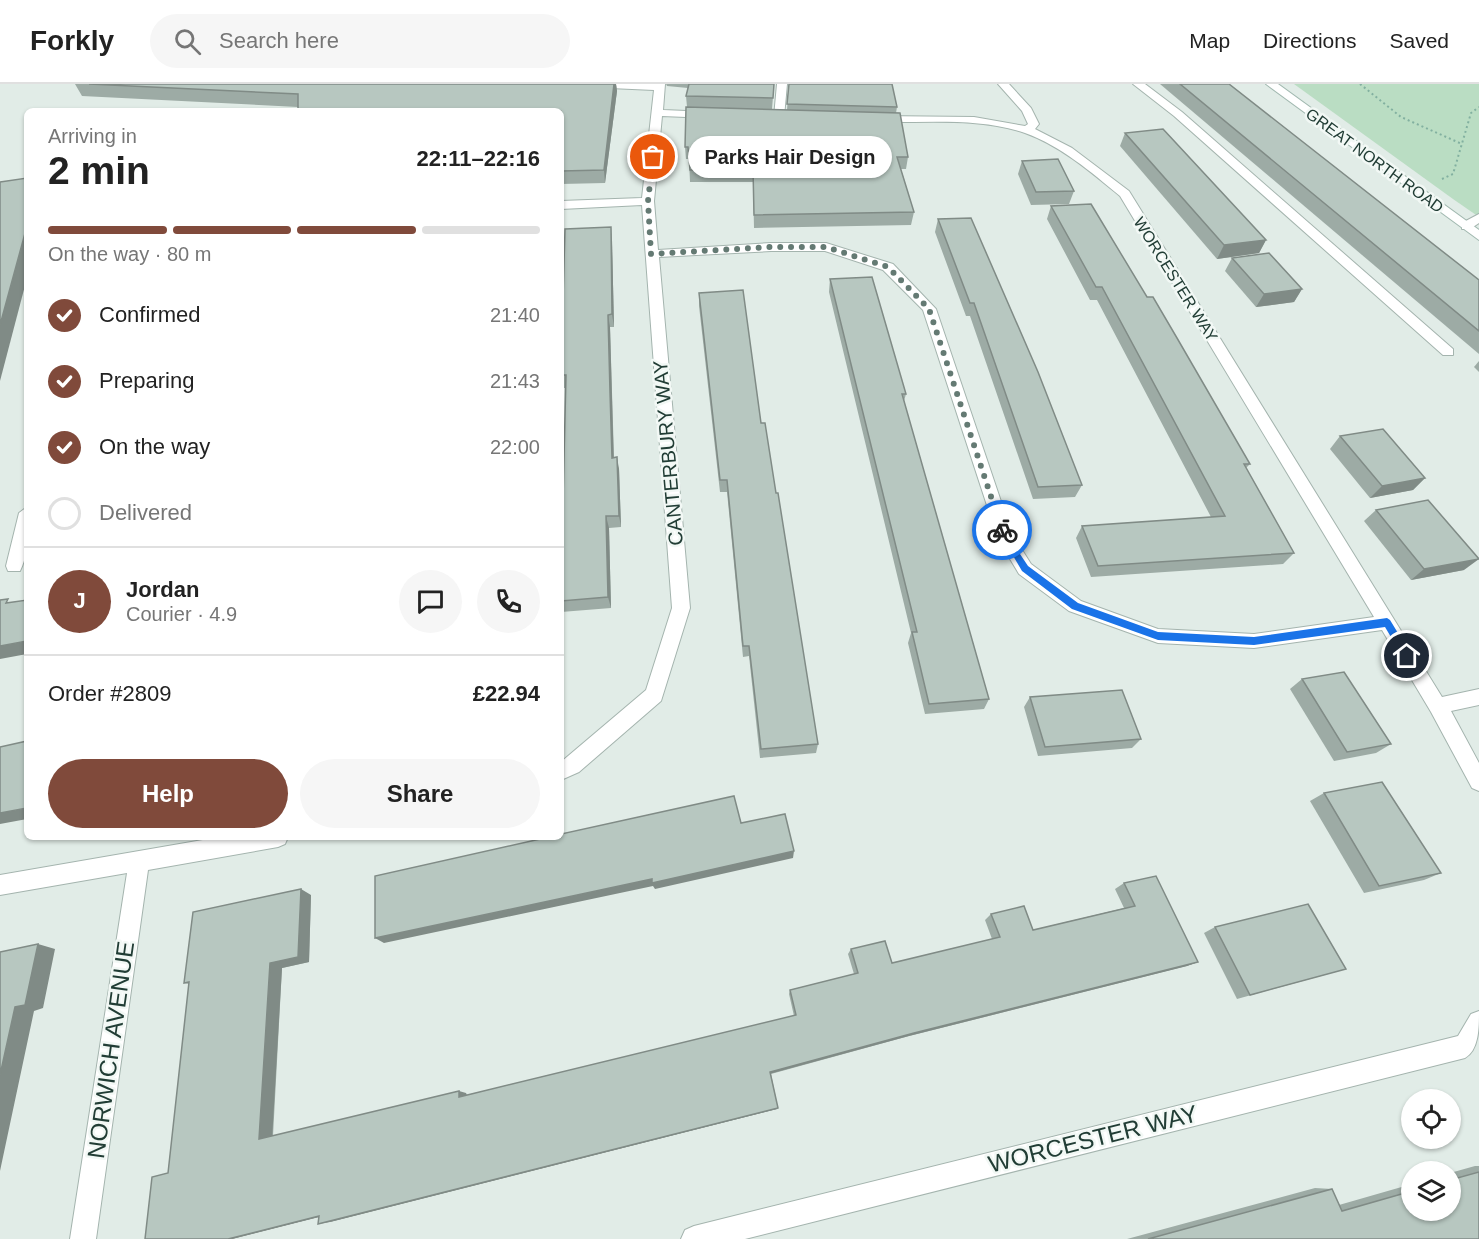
<!DOCTYPE html>
<html lang="en">
<head>
<meta charset="utf-8">
<style>
  :root { --surface:#fff; --page:#f6f6f6; --text:#222; --muted:#767676; --line:#e0e0e0; --accent:#804a3b }
  body { margin:0; font-family:Helvetica,sans-serif; background:var(--page); color:var(--text); height:100vh; display:flex; flex-direction:column; font-size:22px; white-space:nowrap }
  * { box-sizing:border-box; margin:0 }
  p { font-size:20px; color:var(--muted) }
  .icon { flex:none; width:33px; height:33px; fill:none; stroke:currentColor; stroke-width:2; stroke-linecap:round; stroke-linejoin:round }
  .map { position:relative; flex:1; overflow:hidden }
  .drawer { position:absolute; left:24px; top:24px; width:540px; height:732px; display:flex; flex-direction:column; background:var(--surface); border-radius:9px; box-shadow:0 2px 4px #0004 }
  .drawer>* { flex:none }
  .controls { position:absolute; left:1401px; top:1005px; display:grid; gap:12px }
  .controls a { display:grid; place-items:center; width:60px; height:60px; border-radius:50%; background:var(--surface); box-shadow:0 2px 4px #0004; font-size:30px }
  .pin { position:absolute; display:grid; place-items:center; width:51px; height:51px; color:#fff; margin:-26px; border:3px solid #fff; border-radius:50%; box-shadow:0 2px 6px #0007 }
  .courier { position:absolute; display:grid; place-items:center; width:60px; height:60px; margin:-30px; border:4px solid #1a73e8; border-radius:50%; background:#fff; color:#222; box-shadow:0 2px 8px #0007 }
  .bubble { position:absolute; height:42px; border-radius:21px; background:var(--surface); box-shadow:0 2px 4px #0004; font-size:20px; font-weight:600; line-height:42px; text-align:center }
  .headline em { font-style:normal; font-weight:600 }
  .headline div { display:flex; flex-direction:column-reverse }
  .headline { display:flex; align-items:center; justify-content:space-between; height:102px; padding:0 24px }
  h1 { font-size:39px; font-weight:600; line-height:45px }
  .bar { display:grid; grid-template-columns:repeat(4,1fr); gap:9px 6px; align-content:center; height:72px; padding:0 24px }
  .bar i { height:8px; border-radius:4px; background:var(--line) }
  .bar .on { background:var(--accent) }
  .bar p { grid-column:span 4 }
  .line { display:flex; align-items:center; gap:15px; padding:0 24px; border-top:2px solid var(--line) }
  .line div { flex:1 }
  .round { display:grid; place-items:center; flex:none; width:63px; height:63px; border-radius:32px; background:var(--page) }
  ol { padding:0 24px; list-style:none }
  li { display:flex; align-items:center; gap:18px; height:66px }
  li p { margin-inline-start:auto }
  li .icon { padding:6px; border-radius:50%; background:var(--accent); color:#fff; stroke-width:4 }
  li:last-child { color:var(--muted) }
  li i { width:33px; height:33px; border:3px solid var(--line); border-radius:50% }
  .cta { display:flex; gap:12px; margin-top:auto; padding:12px 24px }
  .cta a { flex:1; height:69px; border-radius:36px; background:var(--accent); color:#fff; font-size:24px; font-weight:600; line-height:69px; text-align:center }
  .cta a+a { background:var(--page); color:var(--text) }
  header { display:flex; align-items:center; gap:36px; box-sizing:border-box; height:84px; padding:0 30px; background:var(--surface); border-bottom:2px solid var(--line) }
  header strong { font-size:28px }
  nav { display:flex; gap:33px; margin-inline-start:auto; font-size:21px }
  .search { width:420px; height:54px; background:var(--page); display:flex; align-items:center; gap:15px; box-sizing:border-box; padding:0 21px; border-radius:33px; color:var(--muted); font-size:22px }
  .map>svg:first-child { display:block }
  .green { fill:#baddc3 }
  .lines { fill:none; stroke-linecap:round; stroke-linejoin:round }
  .service-casing { stroke:#a4b4ae; stroke-width:2 }
  .minor-casing { stroke:#a4b4ae; stroke-width:2 }
  .secondary-casing { stroke:#a0b8af; stroke-width:2 }
  .path { stroke:#82b0a0; stroke-width:2; stroke-dasharray:2 3; stroke-linecap:butt }
  .service { fill:#fff; fill-rule:evenodd }
  .minor { fill:#fff; fill-rule:evenodd }
  .secondary { fill:#fff; fill-rule:evenodd }
  .wall { fill:#9daba5 }
  .shaded-wall { fill:#808b86 }
  .building { fill:#b7c7c0; stroke:#808b86; stroke-width:1.5 }
  .route { fill:#1a73e8 }
  .done { stroke:#647a73; stroke-width:6; stroke-dasharray:0 10.8 }
  .labels { text-anchor:middle; stroke-width:5; stroke-linejoin:round; paint-order:stroke }
  .far-street-label { font-size:16px; fill:#213d35; stroke:#f2f8f5 }
  .street-label { font-size:20px; fill:#213d35; stroke:#f2f8f5 }
  .near-street-label { font-size:24px; fill:#213d35; stroke:#f2f8f5 }
</style>
</head>
<body>
<header>
<strong>Forkly</strong>
<div class="search"><svg class="icon" aria-label="search" viewBox="0 0 24 24"><circle cx="10" cy="10" r="6"/><path d="M15 15l6 6"/></svg>Search here</div>
<nav><a>Map</a><a>Directions</a><a>Saved</a></nav>
</header>
<div class="map">
<svg width="1479" height="1155" viewBox="0 0 1479 1155">
  <rect width="100%" height="100%" fill="#e1ece7"/>
  <path class="green" d="M1294,0H1479V133L1453,115Z"/>
  <g class="lines">
    <defs>
      <g id="service">
        <path d="M777,0H787L784,33L779,36L774,33Z"/>
        <path d="M1133,0H1145L1182,28L1453,265V271H1443L1174,32Z"/>
        <path d="M1479,130V139L1470,145H1462V139Z"/>
      </g>
      <g id="minor">
        <path d="M583,0H665L663,26L710,28L715,31L710,34L662,32L654,117L658,166L771,159H826L893,180L936,225L1012,450L1031,480L1081,517L1158,545L1254,550L1374,533L1120,112C1091,88 1061,62 1025,49C979,33 926,39 878,38L873,35L878,32L974,33L1025,42L1028,40L1022,27L998,0H1009L1031,24L1039,40L1035,45L1072,64L1129,107L1442,613L1479,605V621L1451,627L1479,679V707L1472,704L1431,628L1382,546L1254,564L1158,559L1069,527L1019,490L998,455L923,226L883,186L825,167H771L659,173L690,524L661,617L579,688L561,696V678L646,606L672,524L642,121L561,125V117L642,114L654,6L588,3Z"/>
        <path d="M27,423C27,444 30,467 20,487H8L6,482L19,429Z"/>
        <path d="M220,753H288L285,760L278,763L148,786L96,1155H70L127,789L0,811V791Z"/>
        <path d="M1479,927C1479,944 1479,966 1465,974L745,1155H681L685,1146L694,1142L1458,952L1471,930Z"/>
      </g>
      <path id="secondary" d="M1266,0H1278L1479,146V156Z"/>
    </defs>
    <use href="#service" class="service-casing"/>
    <use href="#minor" class="minor-casing"/>
    <use href="#secondary" class="secondary-casing"/>
    <g class="path">
      <path d="M1360,0L1401,33L1462,60"/>
      <path d="M1442,95L1453,90L1471,29L1479,23"/>
    </g>
    <use href="#service" class="service"/>
    <use href="#minor" class="minor"/>
    <use href="#secondary" class="secondary"/>
  </g>
  <g class="wall">
    <path d="M75,0H616L617,7L605,99L561,100V27L298,23L82,12Z"/>
    <path d="M666,0H774L772,25L787,26L789,0L897,23L896,29L908,73L906,85H901L914,128L911,141L754,144L753,98H690L689,75H686L685,63L687,23L686,12L688,4L667,2Z"/>
    <path d="M1160,0H1229L1479,196V270Z"/>
    <path d="M1125,49L1266,156L1259,169L1217,175L1120,62Z"/>
    <path d="M1022,77L1074,107L1069,120L1031,121L1018,90Z"/>
    <path d="M1051,122L1147,213L1250,380L1246,384L1294,469L1283,480L1091,493L1076,454L1082,442L1211,433L1097,216H1090L1047,135Z"/>
    <path d="M938,135L1082,401L1075,413L1033,415L970,232H966L935,148Z"/>
    <path d="M612,156L614,243H610L614,373L619,385L621,443L609,444L611,524L561,528V457H562L566,304H561V249H562Z"/>
    <path d="M1232,174L1302,205L1294,218L1256,223L1225,187Z"/>
    <path d="M830,195L906,310L904,317L989,615L984,625L925,630L908,559L911,549L829,208Z"/>
    <path d="M699,209L761,339L776,409L818,660L816,669L760,674L749,572L743,573L727,408H720L699,222Z"/>
    <path d="M1479,277V288L1474,283Z"/>
    <path d="M1340,352L1425,394L1413,406L1370,414L1330,365Z"/>
    <path d="M1376,426L1464,486L1411,496L1364,437Z"/>
    <path d="M1302,595L1391,660L1376,669L1334,677L1290,605Z"/>
    <path d="M1030,613L1141,655L1132,664L1038,672L1024,623Z"/>
    <path d="M1324,709L1441,789L1424,796L1364,809L1310,717Z"/>
    <path d="M1124,799L1198,878L1187,882L909,952L771,990L778,1024L777,1025L330,1138L318,1133L232,1155L168,1089L189,900L184,899L311,811L309,878L282,884L273,1052L466,1009L467,1011L794,932L789,910L790,906L854,890L848,870L851,865L892,879L992,855L985,836L991,830L1033,846L1124,824L1115,805Z"/>
    <path d="M1215,843L1346,885L1237,915L1204,849Z"/>
    <path d="M1475,1082H1479V1155H1127L1315,1104L1332,1105L1339,1121L1412,1100V1126H1450V1089Z"/>
  </g>
  <g class="shaded-wall">
    <path d="M614,0H616L617,7L605,99L604,86Z"/>
    <path d="M27,142V194L0,297V241Z"/>
    <path d="M611,143L612,156L614,243L612,230Z"/>
    <path d="M1266,156L1259,169L1217,175L1224,161Z"/>
    <path d="M1302,205L1294,218L1256,223L1264,210Z"/>
    <path d="M608,231L610,243L614,386L612,374Z"/>
    <path d="M617,373L619,385L621,443L619,432Z"/>
    <path d="M1425,394L1413,406L1370,414L1382,402Z"/>
    <path d="M606,432L609,444L611,524L608,513Z"/>
    <path d="M1479,475L1464,486L1411,496L1424,485Z"/>
    <path d="M27,557V570L0,575V562Z"/>
    <path d="M27,724V735L0,740V729Z"/>
    <path d="M794,767L793,774L655,805L653,802L384,859L375,854L652,795Z"/>
    <path d="M301,805L311,811L309,878L282,884L272,1056L259,1055L270,879Z"/>
    <path d="M38,860L55,865L43,924L34,927L0,1087V991L15,923Z"/>
    <path d="M1198,878L1187,882L909,952L769,990L770,988L914,949Z"/>
    <path d="M459,1007L466,1009L467,1014L459,1013Z"/>
    <path d="M778,1024L777,1025L330,1138L318,1140Z"/>
    <path d="M331,1130L232,1155H228L319,1132Z"/>
  </g>
  <g class="building">
    <path d="M89,0H614L604,86L561,87V27H298V10Z"/>
    <path d="M689,0H774L773,14L686,12Z"/>
    <path d="M789,0H892L897,23L787,20Z"/>
    <path d="M1180,0H1229L1479,196V247Z"/>
    <path d="M686,23L900,29L908,73H897L914,128L754,131L753,85L690,86L688,63H685Z"/>
    <path d="M1163,45L1266,156L1224,161L1125,49Z"/>
    <path d="M1058,75L1074,107L1036,108L1022,77Z"/>
    <path d="M27,94V142L0,241V98Z"/>
    <path d="M1091,120L1147,213H1153L1177,254L1250,380H1244L1294,469L1098,482L1082,442L1225,432L1102,203H1096L1051,122Z"/>
    <path d="M971,134L1038,288L1082,401L1038,403L974,219H970L938,135Z"/>
    <path d="M611,143L612,230L608,231L610,308L612,374L617,373L619,432H606L608,513L561,517V457H562L566,291H561V249H562L565,145Z"/>
    <path d="M1269,169L1302,205L1264,210L1232,174Z"/>
    <path d="M872,193L906,310H902L989,615L929,620L912,548H917L830,195Z"/>
    <path d="M743,206L761,339H765L776,409H778L818,660L761,665L749,562H743L727,396H720L699,209Z"/>
    <path d="M1383,345L1425,394L1382,402L1340,352Z"/>
    <path d="M1428,416L1479,475L1424,485L1376,426Z"/>
    <path d="M8,515L6,519L27,516V557L0,562V516Z"/>
    <path d="M1344,588L1391,660L1347,668L1302,595Z"/>
    <path d="M1122,606L1141,655L1045,663L1030,613Z"/>
    <path d="M27,657V724L0,729V663Z"/>
    <path d="M1382,698L1441,789L1379,802L1324,709Z"/>
    <path d="M734,712L741,739L785,730L794,767L652,799V795L375,854V792L549,753H561V750Z"/>
    <path d="M1156,792L1198,878L914,949L770,988L778,1024L318,1140L319,1132L228,1155H145L152,1093L168,1089L189,898L184,899L193,828L301,805L298,873L270,879L259,1055L459,1007V1013L796,931L790,906L858,889L851,865L885,857L892,879L1000,853L991,830L1024,822L1033,846L1135,822L1124,799Z"/>
    <path d="M1308,820L1346,885L1250,911L1215,843Z"/>
    <path d="M38,860L25,921L15,923L0,991V868Z"/>
    <path d="M1479,1088V1155H1148L1332,1105L1342,1127L1412,1107V1126H1450V1096Z"/>
  </g>
  <path class="route" d="M1002,443L1028,482L1078,519L1158,548L1254,553L1387,534L1390,536L1412,572L1407,576L1404,575L1385,543L1254,561L1158,556L1072,525L1022,487L998,446Z"/>
  <g class="lines">
    <path class="done" d="M653,73L648,117L651,170L771,163H826L888,183L929,225L1002,446"/>
  </g>
  <g class="labels">
    <g class="far-street-label">
      <text transform="translate(1375 76) rotate(36)" y="6">GREAT NORTH ROAD</text>
      <text transform="translate(1176 195) rotate(58)" y="6">WORCESTER WAY</text>
    </g>
    <g class="street-label">
      <text transform="translate(668 369) rotate(-95)" y="7">CANTERBURY WAY</text>
    </g>
    <g class="near-street-label">
      <text transform="translate(111 966) rotate(-82)" y="8">NORWICH AVENUE</text>
      <text transform="translate(1093 1055) rotate(-14)" y="8">WORCESTER WAY</text>
    </g>
  </g>
</svg>
<div class="controls">
<a><svg class="icon" aria-label="locate" viewBox="0 0 24 24"><circle cx="12" cy="12" r="6"/><path d="M12 2v4M12 18v4M2 12h4M18 12h4"/></svg></a>
<a><svg class="icon" aria-label="layers" viewBox="0 0 24 24"><path d="M12 4l9 5-9 5-9-5zM3 14l9 5 9-5"/></svg></a>
</div>
<div class="pin" style="left:653px;top:73px;background:#ea580c"><svg class="icon" aria-label="bag" viewBox="0 0 24 24"><path d="M5 8h14l-1 12H6zM9 8a3 3 0 0 1 6 0"/></svg></div>
<div class="pin" style="left:1407px;top:572px;background:#1f2937"><svg class="icon" aria-label="home" viewBox="0 0 24 24"><path d="M3 11l9-7 9 7M6 9v11h12V9"/></svg></div>
<div class="courier" style="left:1002px;top:446px"><svg class="icon" aria-label="bike" viewBox="0 0 24 24"><circle cx="6" cy="16" r="4"/><circle cx="18" cy="16" r="4"/><path d="M6 16l4-8h5l3 8M10 8l3 8H6M13 5h3"/></svg></div>
<div class="bubble" style="left:688px;top:52px;width:204px">Parks Hair Design</div>
<section class="drawer">
<div class="headline"><div><h1>2 min</h1><p>Arriving in</p></div><em>22:11–22:16</em></div>
<div class="bar"><i class="on"></i><i class="on"></i><i class="on"></i><i></i><p>On the way · 80 m</p></div>
<ol>
<li><svg class="icon" aria-label="check" viewBox="0 0 24 24"><path d="M5 12l5 5 9-10"/></svg>Confirmed<p>21:40</p></li>
<li><svg class="icon" aria-label="check" viewBox="0 0 24 24"><path d="M5 12l5 5 9-10"/></svg>Preparing<p>21:43</p></li>
<li><svg class="icon" aria-label="check" viewBox="0 0 24 24"><path d="M5 12l5 5 9-10"/></svg>On the way<p>22:00</p></li>
<li><i></i>Delivered</li>
</ol>
<div class="line" style="height:108px"><b class="round" style="background:var(--accent);color:#fff">J</b><div><b>Jordan</b><p>Courier · 4.9</p></div><a class="round"><svg class="icon" aria-label="chat" viewBox="0 0 24 24"><path d="M4 5h16v11H9l-5 4z"/></svg></a><a class="round"><svg class="icon" aria-label="phone" viewBox="0 0 24 24"><path d="M5 4h4l2 5-3 2q2 4 5 5l2-3 5 2v4C11 20 4 13 5 4z"/></svg></a></div>
<div class="line" style="height:78px"><div>Order #2809</div><b>£22.94</b></div>
<div class="cta"><a>Help</a><a>Share</a></div>
</section>
</div>
</body>
</html>
